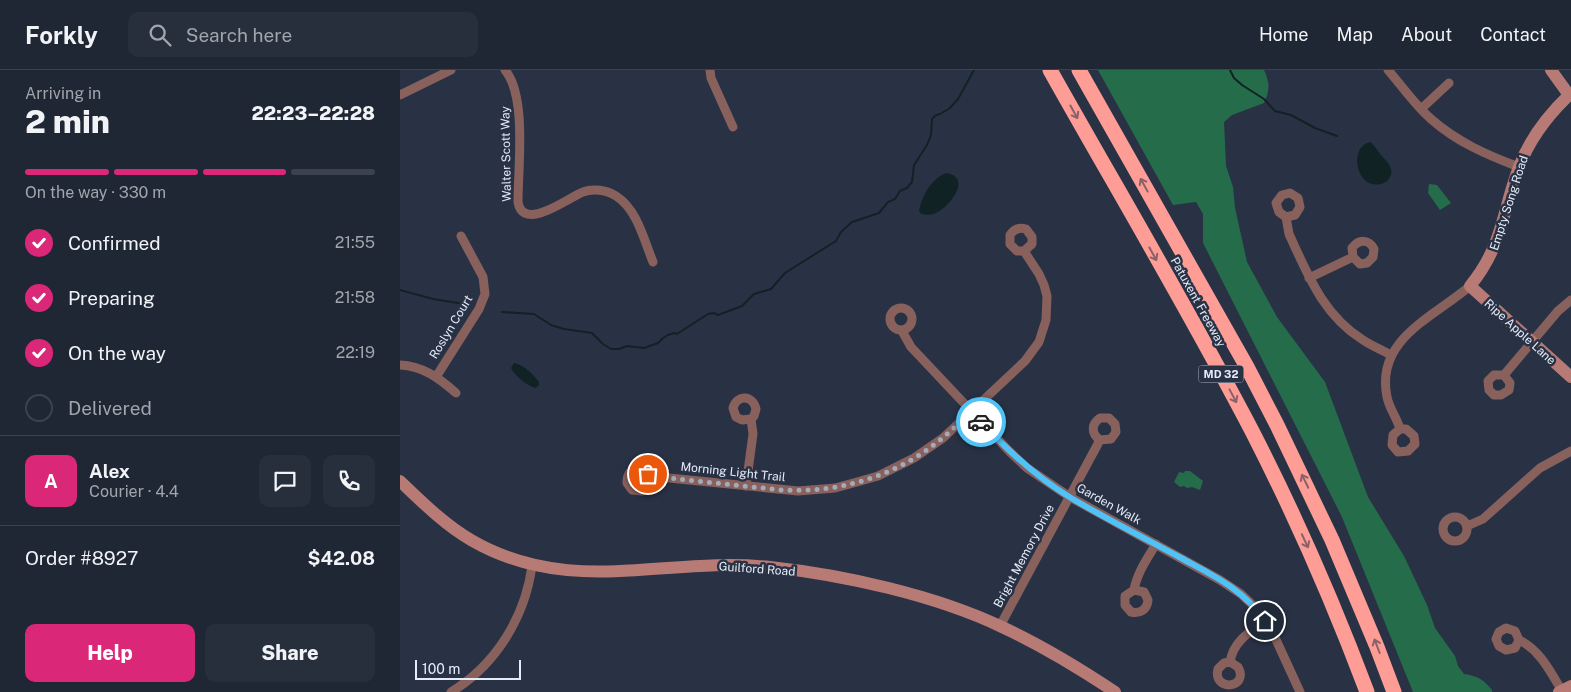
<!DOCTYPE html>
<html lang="en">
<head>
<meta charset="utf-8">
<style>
  :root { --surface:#1f2634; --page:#272e3c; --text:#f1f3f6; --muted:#a1a5ac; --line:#3c434f; --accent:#db2777 }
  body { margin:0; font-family:"Public Sans",sans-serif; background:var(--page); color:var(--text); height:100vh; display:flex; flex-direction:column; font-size:19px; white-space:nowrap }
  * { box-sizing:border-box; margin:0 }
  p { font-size:16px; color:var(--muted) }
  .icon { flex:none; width:28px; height:28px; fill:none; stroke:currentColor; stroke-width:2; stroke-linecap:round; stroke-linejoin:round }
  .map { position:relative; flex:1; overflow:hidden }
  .details { display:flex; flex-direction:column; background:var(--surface); width:400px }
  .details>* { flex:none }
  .scale { position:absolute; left:15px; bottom:12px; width:106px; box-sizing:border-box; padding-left:5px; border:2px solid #e5ebf8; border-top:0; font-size:14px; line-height:18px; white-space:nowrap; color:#e5ebf8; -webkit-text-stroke:4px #293245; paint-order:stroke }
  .pin { position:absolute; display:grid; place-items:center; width:42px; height:42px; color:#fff; margin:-21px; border:2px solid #fff; border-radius:50%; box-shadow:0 1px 5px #0007 }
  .courier { position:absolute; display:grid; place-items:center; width:50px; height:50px; margin:-25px; border:4px solid #4fc3f7; border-radius:50%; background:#fff; color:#222; box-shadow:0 1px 6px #0007 }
  .summary em { font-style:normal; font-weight:800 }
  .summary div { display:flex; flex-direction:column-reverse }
  .summary { display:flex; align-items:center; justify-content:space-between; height:85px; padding:0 25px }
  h1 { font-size:32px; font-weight:800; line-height:38px }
  .bar { display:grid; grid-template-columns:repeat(4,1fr); gap:8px 5px; align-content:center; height:60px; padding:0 25px }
  .bar i { height:6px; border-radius:4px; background:var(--line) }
  .bar .selected { background:var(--accent) }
  .bar p { grid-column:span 4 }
  .line { display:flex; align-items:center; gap:12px; padding:0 25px; border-top:1px solid var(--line) }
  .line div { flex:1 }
  .round { display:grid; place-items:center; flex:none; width:52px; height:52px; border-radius:10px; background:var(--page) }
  ol { padding:0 25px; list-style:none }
  li { display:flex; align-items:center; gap:15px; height:55px }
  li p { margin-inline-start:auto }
  li .icon { padding:5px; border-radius:50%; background:var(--accent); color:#fff; stroke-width:4 }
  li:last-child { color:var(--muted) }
  li i { width:28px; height:28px; border:2px solid var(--line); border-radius:50% }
  .action { display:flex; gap:10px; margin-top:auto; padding:10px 25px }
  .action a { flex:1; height:58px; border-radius:10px; background:var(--accent); color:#fff; font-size:20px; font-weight:800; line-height:58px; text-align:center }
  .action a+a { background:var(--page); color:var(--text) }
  header { display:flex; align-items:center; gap:30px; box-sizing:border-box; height:70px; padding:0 25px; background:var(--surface); border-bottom:1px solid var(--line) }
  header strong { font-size:24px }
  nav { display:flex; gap:28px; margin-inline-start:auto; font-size:18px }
  .search { width:350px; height:45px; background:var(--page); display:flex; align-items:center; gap:12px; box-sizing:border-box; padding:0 18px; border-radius:10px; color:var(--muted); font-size:19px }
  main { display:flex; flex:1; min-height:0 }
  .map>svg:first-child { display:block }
  .green { fill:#256c4a }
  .water { fill:#112225 }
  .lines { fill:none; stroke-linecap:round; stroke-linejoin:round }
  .stream { stroke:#112225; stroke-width:2 }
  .street { stroke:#88615d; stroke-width:9 }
  .secondary { stroke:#b87a74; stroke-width:12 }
  .highway { stroke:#fe9d95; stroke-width:15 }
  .oneway { stroke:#896269 }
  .done { stroke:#a3aab9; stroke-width:5; stroke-dasharray:0 9 }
  .route { stroke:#4fc3f7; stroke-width:6 }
  .labels { text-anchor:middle; stroke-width:5; stroke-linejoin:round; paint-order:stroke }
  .shield { fill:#293245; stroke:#adb4c2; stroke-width:1 }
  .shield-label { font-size:11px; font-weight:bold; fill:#e5ebf8 }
  .street-label { font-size:12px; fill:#e5ebf8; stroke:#293245 }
</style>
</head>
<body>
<header>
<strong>Forkly</strong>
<div class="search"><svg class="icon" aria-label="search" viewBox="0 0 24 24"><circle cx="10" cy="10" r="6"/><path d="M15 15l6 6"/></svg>Search here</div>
<nav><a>Home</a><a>Map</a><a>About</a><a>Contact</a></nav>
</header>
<main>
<section class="details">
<div class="summary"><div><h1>2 min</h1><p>Arriving in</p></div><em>22:23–22:28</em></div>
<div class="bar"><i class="selected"></i><i class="selected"></i><i class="selected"></i><i></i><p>On the way · 330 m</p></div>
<ol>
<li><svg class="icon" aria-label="check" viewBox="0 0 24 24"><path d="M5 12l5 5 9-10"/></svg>Confirmed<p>21:55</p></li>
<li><svg class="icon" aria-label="check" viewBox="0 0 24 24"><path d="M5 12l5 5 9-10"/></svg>Preparing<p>21:58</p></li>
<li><svg class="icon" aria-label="check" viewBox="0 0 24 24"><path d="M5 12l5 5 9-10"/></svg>On the way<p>22:19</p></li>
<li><i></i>Delivered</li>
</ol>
<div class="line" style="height:90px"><b class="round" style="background:var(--accent);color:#fff">A</b><div><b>Alex</b><p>Courier · 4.4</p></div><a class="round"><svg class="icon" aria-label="chat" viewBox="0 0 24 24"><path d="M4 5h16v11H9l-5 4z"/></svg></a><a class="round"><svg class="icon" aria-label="phone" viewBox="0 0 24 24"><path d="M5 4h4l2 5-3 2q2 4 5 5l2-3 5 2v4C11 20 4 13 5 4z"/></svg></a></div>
<div class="line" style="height:65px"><div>Order #8927</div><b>$42.08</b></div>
<div class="action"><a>Help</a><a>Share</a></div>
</section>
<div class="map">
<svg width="1171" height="622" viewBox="0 0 1171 622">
  <rect width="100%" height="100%" fill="#293245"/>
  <g class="green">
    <path d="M698,0H864C870,13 870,20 864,33L832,45L824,52L826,96L833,117L835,138L847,192L877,247L925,312L968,427L1004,486L1027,535L1035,558L1055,586L1058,596L1064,604C1078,606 1084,610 1092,620V622H1013L942,447L803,173V144L796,132L773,135Z"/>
    <path d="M1029,114L1037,115L1051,133L1040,140L1028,123Z"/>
    <path d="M785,401H790L803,411L800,420L792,417L787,418L784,416L780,417L774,412L779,402L784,403Z"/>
  </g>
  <g class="water">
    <path d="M970,72C974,75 975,77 978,81C983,89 996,97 990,107C988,111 985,113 981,114C956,120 948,77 970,72Z"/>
    <path d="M546,103C573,107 550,137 536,143C532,145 526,145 521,144L519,141C522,126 531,109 546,103Z"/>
    <path d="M114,293C124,295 133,304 139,312V315L136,318C127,316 115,306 111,298Z"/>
  </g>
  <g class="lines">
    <g class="stream">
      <path d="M830,0L834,8L842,15L864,29L875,41L891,45L915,58L937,66"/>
      <path d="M0,220L33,229L64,234"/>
      <path d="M102,242L134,244L151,255L164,259L192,263L203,274L211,279H219L227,276L244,278L258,273L263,268L268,265L274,263L277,264L308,244L314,243L318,245L342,236L354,224L371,219L385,203L436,171L441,162L452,152L479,143L488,132L495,129L500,121L507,118L512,112L514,95L527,75L531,65L532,49L536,45L540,44L550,38L558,29L574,0"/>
    </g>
    <g class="street">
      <path d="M105,0C127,26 118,97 118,132C123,163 169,127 183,122C193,118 207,120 216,126C237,139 244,170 253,192"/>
      <path d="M310,0L311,8L333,57"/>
      <path d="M988,0C1002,16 1015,35 1031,49C1057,72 1087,85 1119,97"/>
      <path d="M0,25L51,0"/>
      <path d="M1021,39L1049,13"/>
      <path d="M886,147L879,142L876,133L882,125L890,123L898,128L900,137L895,145L886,147L889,164C908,205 923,245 963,270C972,276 982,280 991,285"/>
      <path d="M909,208L953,187L960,194L967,193L973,187L974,179C969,169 959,169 952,178L953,187"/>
      <circle cx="501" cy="249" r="11"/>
      <path d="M502,261L511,277L609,381L627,398L670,427L820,510L841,524L858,540L872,561L900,622"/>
      <path d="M0,295C23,296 39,308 56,323"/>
      <path d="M1104,305H1094L1088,311L1089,320L1094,325H1101L1109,320L1110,313L1104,305L1158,241L1171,230"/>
      <path d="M36,307L79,239L85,224L83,207L61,166"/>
      <path d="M1000,359L993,365L992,375L998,382L1008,381L1015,374L1014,366L1006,359H1000C997,348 989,338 987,327C975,269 1034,247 1070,216"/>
      <path d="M249,406V416L242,421L232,420L227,413C226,398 241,394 249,406L398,421L435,418L457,412L478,406L514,388L543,368L625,291L639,272L646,250L647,226L644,215L639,204L624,181L632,174V167L626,159C619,157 614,159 610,165V174L617,181H624"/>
      <path d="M346,416L353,364L351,349L354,346L356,339C353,325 337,324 333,338L336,347L342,350L351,349"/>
      <circle cx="1055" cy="459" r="12"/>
      <path d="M1067,456L1083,449L1140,398L1171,381"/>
      <path d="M734,520L725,526V535L731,542C740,544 747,540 748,530L744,522L734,520C737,503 747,489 756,474"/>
      <path d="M600,556L700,370C691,364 691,354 700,348H709L715,354L716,362L711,369L700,370"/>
      <path d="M1119,570L1115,561L1106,558L1099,562L1096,569L1099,576L1106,580L1115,578L1119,570C1140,580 1150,601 1162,621"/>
      <path d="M830,592L838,597C850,619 812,622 818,599L824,593L830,592C833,572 849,562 865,551"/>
      <path d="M51,622C96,595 125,547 132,496"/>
    </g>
    <g class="secondary">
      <path d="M1151,0L1169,25C1147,46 1130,68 1119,97C1102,142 1103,176 1070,216L1171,307"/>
      <path d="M0,411C22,432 45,455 71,470C171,528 265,486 370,497C444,505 535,525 602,557C641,575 679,598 715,622"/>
      <path d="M1159,622L1171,616"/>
    </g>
    <g class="highway">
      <path d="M650,0C718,121 789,240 853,363C896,447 934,534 967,622"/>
      <path d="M679,0L847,297L877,355L932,470L977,577L994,622"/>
    </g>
  </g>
  <defs><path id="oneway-shaft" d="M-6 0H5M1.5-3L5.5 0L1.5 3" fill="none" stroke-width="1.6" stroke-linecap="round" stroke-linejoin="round" transform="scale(1.25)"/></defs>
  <g class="oneway">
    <use href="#oneway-shaft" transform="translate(674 42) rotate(61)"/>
    <use href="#oneway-shaft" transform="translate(744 115) rotate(-119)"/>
    <use href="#oneway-shaft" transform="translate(753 184) rotate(61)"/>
    <use href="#oneway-shaft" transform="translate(833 326) rotate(62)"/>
    <use href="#oneway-shaft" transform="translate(905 411) rotate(-116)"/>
    <use href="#oneway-shaft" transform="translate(905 471) rotate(65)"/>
    <use href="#oneway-shaft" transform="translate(977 576) rotate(-111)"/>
  </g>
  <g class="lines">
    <path class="done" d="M248,404L249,406L381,420C434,423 488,409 531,377C545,367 558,354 571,342L581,352"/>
    <path class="route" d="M581,352C608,381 636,407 671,428C707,449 744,468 781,488C814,506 843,519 865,551"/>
  </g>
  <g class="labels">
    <rect class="shield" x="798.5" y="295.5" width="45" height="17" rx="4"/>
    <g class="shield-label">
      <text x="821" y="308">MD 32</text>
    </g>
    <g class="street-label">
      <text transform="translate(106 84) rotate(-91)" y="4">Walter Scott Way</text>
      <text transform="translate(1109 133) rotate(-72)" y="4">Empty Song Road</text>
      <text transform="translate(798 232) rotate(61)" y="4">Patuxent Freeway</text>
      <text transform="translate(51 257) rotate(-59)" y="4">Roslyn Court</text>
      <text transform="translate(1120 262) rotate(42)" y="4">Ripe Apple Lane</text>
      <text transform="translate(333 402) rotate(6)" y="4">Morning Light Trail</text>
      <text transform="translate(709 434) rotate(29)" y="4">Garden Walk</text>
      <text transform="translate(624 486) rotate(-62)" y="4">Bright Memory Drive</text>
      <text transform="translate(357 499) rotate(4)" y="4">Guilford Road</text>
    </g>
  </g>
</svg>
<div class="scale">100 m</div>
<div class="pin" style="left:248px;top:404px;background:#ea580c"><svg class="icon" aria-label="bag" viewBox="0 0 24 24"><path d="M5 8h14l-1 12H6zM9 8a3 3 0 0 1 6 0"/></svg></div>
<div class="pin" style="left:865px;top:551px;background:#1f2937"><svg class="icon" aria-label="home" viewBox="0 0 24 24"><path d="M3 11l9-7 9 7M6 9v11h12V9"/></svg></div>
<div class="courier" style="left:581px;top:352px"><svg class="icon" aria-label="car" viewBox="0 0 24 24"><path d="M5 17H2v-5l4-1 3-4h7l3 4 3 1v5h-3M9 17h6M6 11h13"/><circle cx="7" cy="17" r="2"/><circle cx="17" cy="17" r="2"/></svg></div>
</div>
</main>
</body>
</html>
